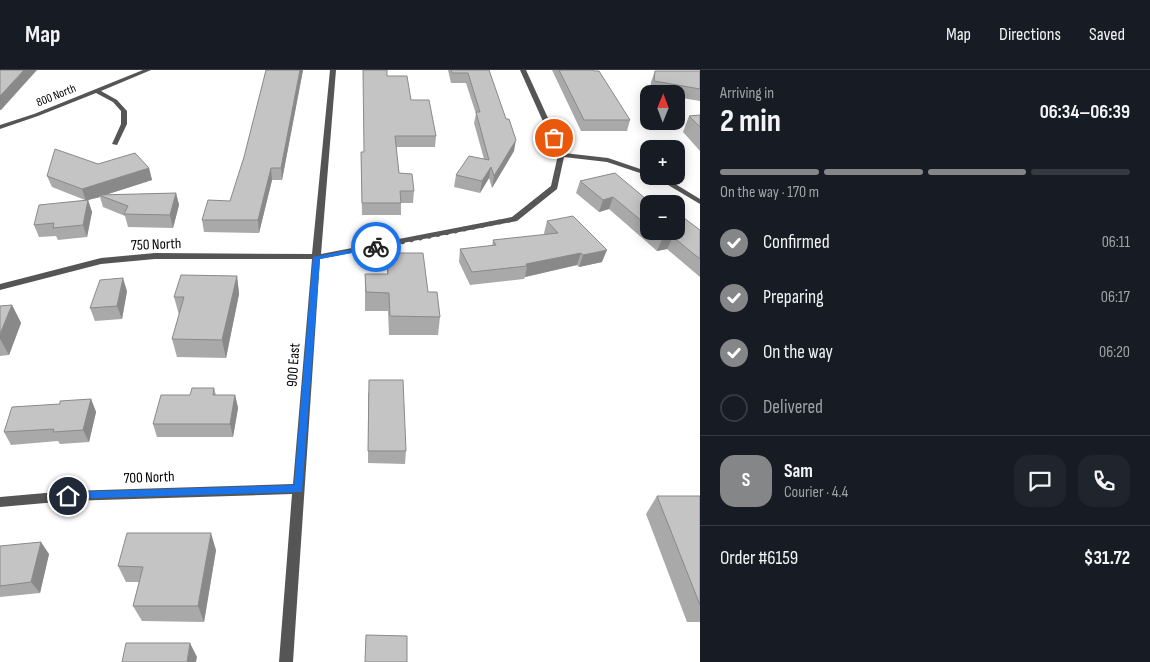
<!DOCTYPE html>
<html lang="en">
<head>
<meta charset="utf-8">
<style>
  :root { --surface:#171b24; --page:#20242c; --text:#f1f3f6; --muted:#9ea1a6; --line:#363941; --accent:#858687 }
  body { margin:0; font-family:"Sofia Sans Condensed",sans-serif; background:var(--page); color:var(--text); height:100vh; display:flex; flex-direction:column; font-size:19px; white-space:nowrap }
  * { box-sizing:border-box; margin:0 }
  p { font-size:16px; color:var(--muted) }
  .icon { flex:none; width:28px; height:28px; fill:none; stroke:currentColor; stroke-width:2; stroke-linecap:round; stroke-linejoin:round }
  .map { position:relative; flex:1; overflow:hidden }
  .sheet { display:flex; flex-direction:column; background:var(--surface); width:450px }
  .sheet>* { flex:none }
  .needle { width:32px; rotate:1deg }
  .buttons { position:absolute; left:640px; top:15px; display:grid; gap:10px }
  .buttons a { display:grid; place-items:center; width:45px; height:45px; border-radius:10px; background:var(--surface); box-shadow:0 2px 12px #0003; font-size:25px }
  .pin { position:absolute; display:grid; place-items:center; width:42px; height:42px; color:#fff; margin:-21px; border:2px solid #fff; border-radius:50%; box-shadow:0 1px 5px #0007 }
  .courier { position:absolute; display:grid; place-items:center; width:50px; height:50px; margin:-25px; border:4px solid #1a73e8; border-radius:50%; background:#fff; color:#222; box-shadow:0 1px 6px #0007 }
  .summary em { font-style:normal; font-weight:700 }
  .summary div { display:flex; flex-direction:column-reverse }
  .summary { display:flex; align-items:center; justify-content:space-between; height:85px; padding:0 20px }
  h1 { font-size:32px; font-weight:700; line-height:38px }
  .bar { display:grid; grid-template-columns:repeat(4,1fr); gap:8px 5px; align-content:center; height:60px; padding:0 20px }
  .bar i { height:6px; border-radius:4px; background:var(--line) }
  .bar .current { background:var(--accent) }
  .bar p { grid-column:span 4 }
  .line { display:flex; align-items:center; gap:12px; padding:0 20px; border-top:1px solid var(--line) }
  .line div { flex:1 }
  .round { display:grid; place-items:center; flex:none; width:52px; height:52px; border-radius:15px; background:var(--page) }
  ol { padding:0 20px; list-style:none }
  li { display:flex; align-items:center; gap:15px; height:55px }
  li p { margin-inline-start:auto }
  li .icon { padding:5px; border-radius:50%; background:var(--accent); color:#fff; stroke-width:4 }
  li:last-child { color:var(--muted) }
  li i { width:28px; height:28px; border:2px solid var(--line); border-radius:50% }
  header { display:flex; align-items:center; gap:30px; box-sizing:border-box; height:70px; padding:0 25px; background:var(--surface); border-bottom:1px solid var(--line) }
  header strong { font-size:24px }
  nav { display:flex; gap:28px; margin-inline-start:auto; font-size:18px }
  main { display:flex; flex:1; min-height:0 }
  .map>svg:first-child { display:block }
  .lines { fill:none; stroke-linecap:round; stroke-linejoin:round }
  .street { fill:#555; fill-rule:evenodd }
  .wall { fill:#a9a9a9 }
  .shaded-wall { fill:#898989 }
  .building { fill:#c4c4c4; stroke:#898989 }
  .route { fill:#1a73e8 }
  .done { stroke:#595959; stroke-width:5; stroke-dasharray:0 9 }
  .labels { text-anchor:middle; stroke-width:4.5; stroke-linejoin:round; paint-order:stroke }
  .far-street-label { font-size:12px; fill:#000; stroke:#fff }
  .street-label { font-size:15px; fill:#000; stroke:#fff }
</style>
</head>
<body>
<header>
<strong>Map</strong>
<nav><a>Map</a><a>Directions</a><a>Saved</a></nav>
</header>
<main>
<div class="map">
<svg width="700" height="592" viewBox="0 0 700 592">
  <rect width="100%" height="100%" fill="#fff"/>
  <g class="lines">
    <g class="street">
      <path d="M143,0H151L101,21L117,30L127,41V54L117,75L112,74L121,54V41L113,32L96,23L38,46L0,59V55L34,44Z"/>
      <path d="M330,0H336L321,184L512,147L551,116L558,85L520,0H526L564,83L608,88L649,102V106L607,92L564,87L557,119L517,151L320,189L293,592H279L292,424L68,431L0,437V427L68,421L293,414L312,189H155L101,194L0,220V214L101,188L155,183L312,184Z"/>
      <path d="M653,106H662L700,129V134Z"/>
    </g>
  </g>
  <g class="wall">
    <path d="M303,0L282,110H272L259,163L204,162L202,150L230,131Z"/>
    <path d="M448,0H489L514,81L492,118L489,108L480,123L454,117L456,105L484,89L474,53L476,44L466,13H451Z"/>
    <path d="M552,0H593L630,50L627,61H581Z"/>
    <path d="M655,1H700V31L676,27V24H660L650,22L651,12Z"/>
    <path d="M387,6L411,30L436,66L435,77H396L399,103L414,121L413,133H401V145H362L361,82H364Z"/>
    <path d="M700,45V81L683,62L689,46Z"/>
    <path d="M98,94L149,98L152,110L105,125L176,123L179,135L173,158L128,157L125,146L103,137L100,127L88,130L92,142L87,167L58,170L56,166L39,167L34,155L85,130L52,117L47,106Z"/>
    <path d="M580,111L649,134V161L700,160V207L667,179L657,181L609,139L599,142L576,123Z"/>
    <path d="M547,151L602,192L579,197L577,195L525,207L524,209L470,215L459,192L460,179L492,176L493,170L545,165L544,163Z"/>
    <path d="M387,183L428,222L440,247L438,265H389L388,241H365V204H387Z"/>
    <path d="M237,206L239,224L226,288L177,287L172,269L179,245L174,227Z"/>
    <path d="M127,221L122,249L95,251L90,238Z"/>
    <path d="M12,235L21,253L9,285L0,286V236Z"/>
    <path d="M214,318L216,325H235L238,338L233,367H157L153,354L190,325Z"/>
    <path d="M368,322L406,381L405,394L368,393Z"/>
    <path d="M91,329L96,342L89,372L60,374L58,371L11,375L4,362L60,334Z"/>
    <path d="M657,426H700V552H687L646,444Z"/>
    <path d="M0,476L49,484L40,523L0,527Z"/>
    <path d="M216,480L204,552L142,551L133,536L139,512H126L118,496Z"/>
  </g>
  <g class="shaded-wall">
    <path d="M24,0H37L1,40H0V26Z"/>
    <path d="M300,0H303L282,110L281,98Z"/>
    <path d="M516,70L514,81L492,118L494,106Z"/>
    <path d="M491,97L489,108L480,123L482,111Z"/>
    <path d="M149,98L152,110L102,126L99,125L100,127L88,130L92,142L87,167L83,155L86,131L82,119Z"/>
    <path d="M271,98L272,110L259,163L258,150Z"/>
    <path d="M176,123L179,135L173,158L170,145Z"/>
    <path d="M613,127L609,139L599,142L603,130Z"/>
    <path d="M673,167L667,179L657,181L662,169Z"/>
    <path d="M607,180L602,192L579,197L583,185Z"/>
    <path d="M581,183L577,195L525,207L527,196L526,194Z"/>
    <path d="M237,206L239,224L226,288L222,270Z"/>
    <path d="M123,208L127,221L122,249L117,236Z"/>
    <path d="M12,235L21,253L9,285L0,269V264Z"/>
    <path d="M235,325L238,338L233,367L230,354Z"/>
    <path d="M91,329L96,342L89,372L83,360Z"/>
    <path d="M211,463L216,480L204,552L198,536Z"/>
    <path d="M41,472L49,484L40,523L31,512Z"/>
    <path d="M190,573L197,587L196,592H187Z"/>
  </g>
  <g class="building">
    <path d="M0,0H24L0,26Z"/>
    <path d="M266,0H300L281,98H271L258,150H202L208,130L230,131L244,87Z"/>
    <path d="M363,0H387V6H407L411,30H429L436,66H395L399,103L412,104L414,121H400L401,133H362L361,82H364Z"/>
    <path d="M451,0H489L506,49H509L516,70L494,106L491,97L482,111L456,105L469,86L489,90L476,42H480L468,3H452Z"/>
    <path d="M559,0H593L594,1H599L630,50H584Z"/>
    <path d="M655,1H700V19L654,11Z"/>
    <path d="M700,45V57L689,46Z"/>
    <path d="M55,79L98,94L135,83L149,98L82,119L47,106Z"/>
    <path d="M615,103L652,134H649V157L613,127L603,130L580,111Z"/>
    <path d="M176,123L170,145L124,144L128,136L99,125Z"/>
    <path d="M88,130L83,155L53,158L54,153L34,155L39,135Z"/>
    <path d="M573,146L607,180L583,185L581,183L526,194L527,196L472,202L460,179L496,175L493,170L558,163L547,151Z"/>
    <path d="M684,148L700,160V189L673,167L662,169L654,161H676V149Z"/>
    <path d="M387,183H423L428,222H437L440,247L390,246L389,223L366,222L365,204H388Z"/>
    <path d="M181,205L237,206L222,270L172,269L184,227H174Z"/>
    <path d="M123,208L117,236L90,238L100,210Z"/>
    <path d="M12,235L0,264V236Z"/>
    <path d="M369,310H403L406,381H368Z"/>
    <path d="M192,318H214L213,325H235L230,354H153L161,325H190Z"/>
    <path d="M91,329L83,360L53,362L54,359L4,362L12,337L60,334V331Z"/>
    <path d="M657,426H700V535Z"/>
    <path d="M127,463H211L198,536H133L143,497L118,496Z"/>
    <path d="M41,472L31,512L0,516V476Z"/>
    <path d="M366,565L407,566V592H365Z"/>
    <path d="M126,573H190L187,592H122Z"/>
  </g>
  <path class="route" d="M376,175L380,177L379,178L320,189L302,422L65,429L64,426L68,422L294,415L313,187Z"/>
  <g class="lines">
    <path class="done" d="M376,177L514,149L554,117L561,85L554,68"/>
  </g>
  <g class="labels">
    <g class="far-street-label">
      <text transform="translate(56 25) rotate(-22)" y="4">800 North</text>
    </g>
    <g class="street-label">
      <text transform="translate(156 174) rotate(-2)" y="5">750 North</text>
      <text transform="translate(293 295) rotate(-86)" y="5">900 East</text>
      <text transform="translate(149 407) rotate(-2)" y="5">700 North</text>
    </g>
  </g>
</svg>
<div class="buttons">
<a><svg class="needle" viewBox="-14 -14 28 28"><path d="M0-13l5 13h-10z" fill="#e53935"/><path d="M0 13l5-13h-10z" fill="#9ea1a6"/></svg></a>
<a>+</a>
<a>−</a>
</div>
<div class="pin" style="left:554px;top:68px;background:#ea580c"><svg class="icon" aria-label="bag" viewBox="0 0 24 24"><path d="M5 8h14l-1 12H6zM9 8a3 3 0 0 1 6 0"/></svg></div>
<div class="pin" style="left:68px;top:426px;background:#1f2937"><svg class="icon" aria-label="home" viewBox="0 0 24 24"><path d="M3 11l9-7 9 7M6 9v11h12V9"/></svg></div>
<div class="courier" style="left:376px;top:177px"><svg class="icon" aria-label="bike" viewBox="0 0 24 24"><circle cx="6" cy="16" r="4"/><circle cx="18" cy="16" r="4"/><path d="M6 16l4-8h5l3 8M10 8l3 8H6M13 5h3"/></svg></div>
</div>
<section class="sheet">
<div class="summary"><div><h1>2 min</h1><p>Arriving in</p></div><em>06:34–06:39</em></div>
<div class="bar"><i class="current"></i><i class="current"></i><i class="current"></i><i></i><p>On the way · 170 m</p></div>
<ol>
<li><svg class="icon" aria-label="check" viewBox="0 0 24 24"><path d="M5 12l5 5 9-10"/></svg>Confirmed<p>06:11</p></li>
<li><svg class="icon" aria-label="check" viewBox="0 0 24 24"><path d="M5 12l5 5 9-10"/></svg>Preparing<p>06:17</p></li>
<li><svg class="icon" aria-label="check" viewBox="0 0 24 24"><path d="M5 12l5 5 9-10"/></svg>On the way<p>06:20</p></li>
<li><i></i>Delivered</li>
</ol>
<div class="line" style="height:90px"><b class="round" style="background:var(--accent);color:#fff">S</b><div><b>Sam</b><p>Courier · 4.4</p></div><a class="round"><svg class="icon" aria-label="chat" viewBox="0 0 24 24"><path d="M4 5h16v11H9l-5 4z"/></svg></a><a class="round"><svg class="icon" aria-label="phone" viewBox="0 0 24 24"><path d="M5 4h4l2 5-3 2q2 4 5 5l2-3 5 2v4C11 20 4 13 5 4z"/></svg></a></div>
<div class="line" style="height:65px"><div>Order #6159</div><b>$31.72</b></div>
</section>
</main>
</body>
</html>
